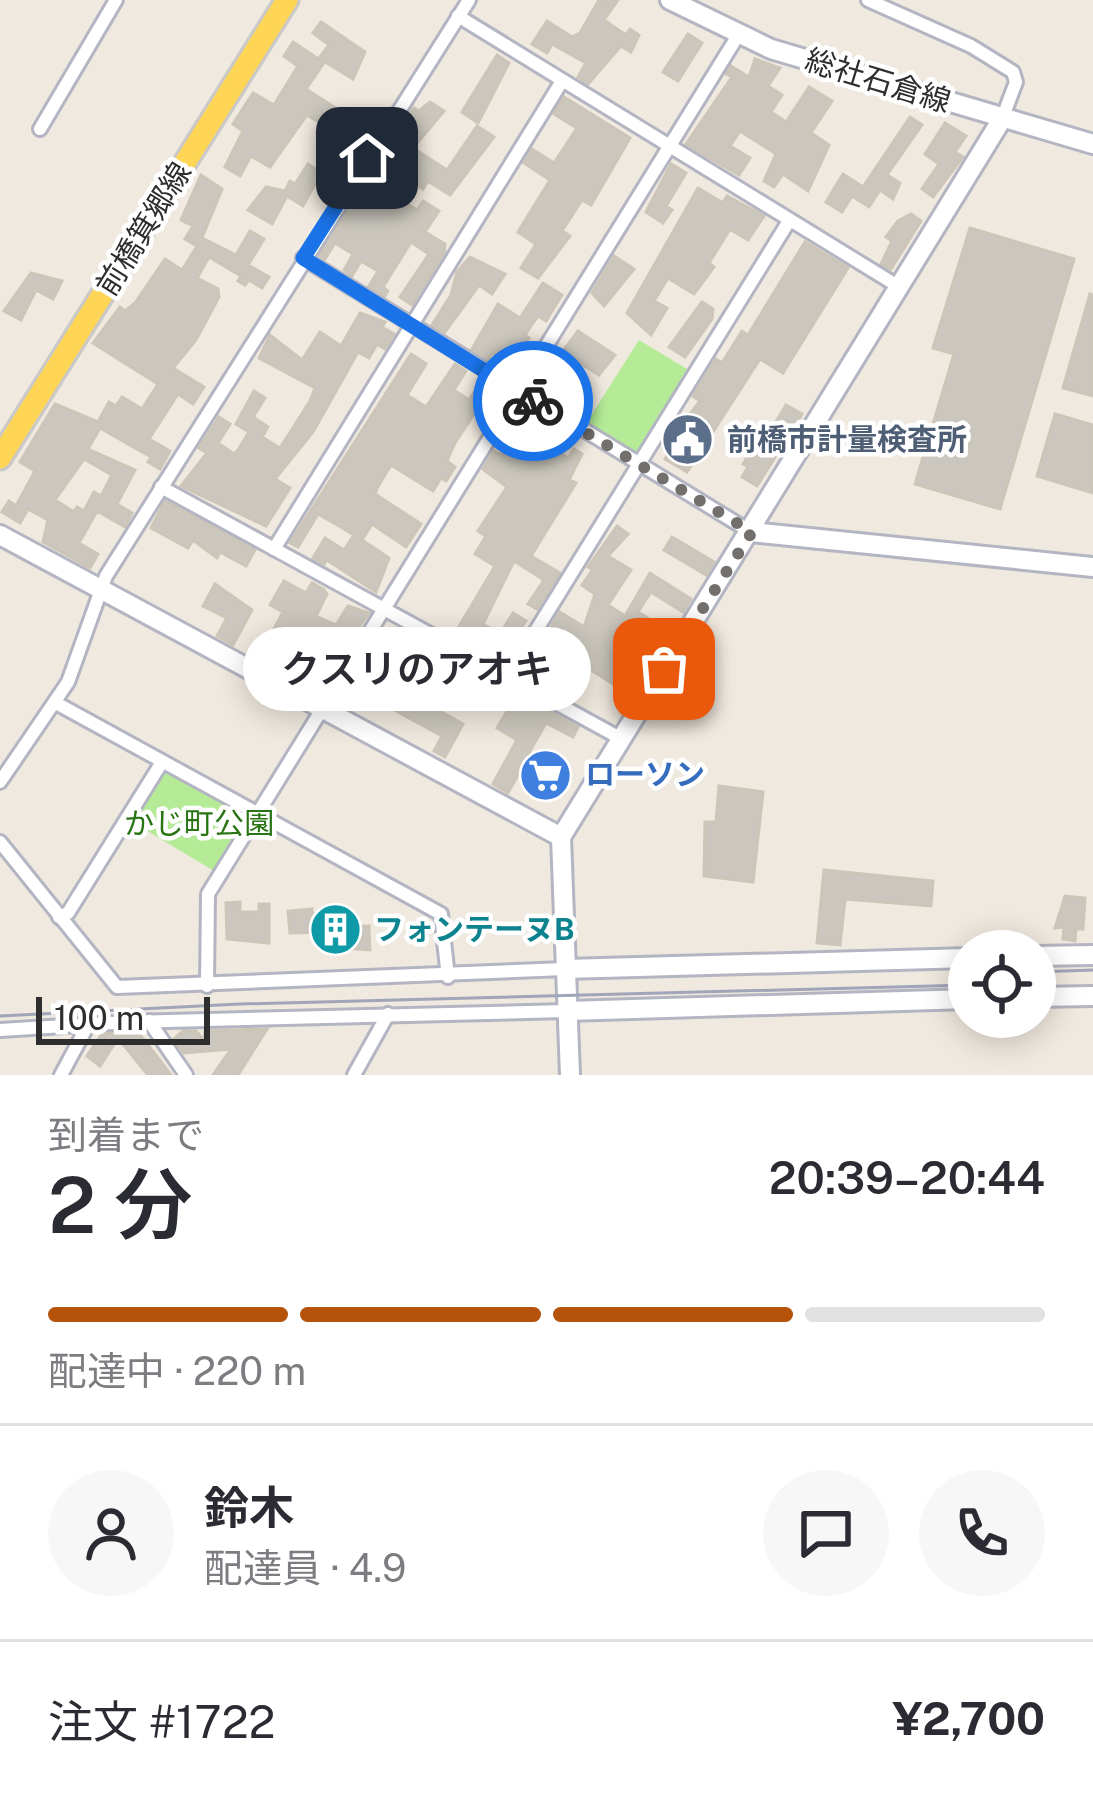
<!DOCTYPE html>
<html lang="ja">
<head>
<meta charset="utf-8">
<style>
  :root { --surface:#fff; --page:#f7f7f7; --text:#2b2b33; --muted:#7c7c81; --line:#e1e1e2; --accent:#b45309 }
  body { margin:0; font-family:"Public Sans","Noto Sans JP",sans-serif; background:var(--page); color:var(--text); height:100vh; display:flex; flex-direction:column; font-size:45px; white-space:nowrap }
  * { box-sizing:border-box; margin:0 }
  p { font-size:39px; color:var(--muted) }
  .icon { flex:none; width:66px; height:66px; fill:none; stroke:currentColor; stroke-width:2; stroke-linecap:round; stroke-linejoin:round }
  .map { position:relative; height:1075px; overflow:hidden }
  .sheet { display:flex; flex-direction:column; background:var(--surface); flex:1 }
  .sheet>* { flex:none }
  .fabs { position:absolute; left:948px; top:930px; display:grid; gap:24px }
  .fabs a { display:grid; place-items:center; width:108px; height:108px; border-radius:50%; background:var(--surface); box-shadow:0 6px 30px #0003; font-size:60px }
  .scale { position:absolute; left:36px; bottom:30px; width:174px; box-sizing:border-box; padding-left:12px; border:6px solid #2e2e2e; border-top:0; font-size:33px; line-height:42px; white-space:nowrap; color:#2e2e2e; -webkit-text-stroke:9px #fff; paint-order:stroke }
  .pin { position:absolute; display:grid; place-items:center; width:102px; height:102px; color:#fff; margin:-51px; border-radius:24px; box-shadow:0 6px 18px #0006 }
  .courier { position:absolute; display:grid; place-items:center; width:120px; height:120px; margin:-60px; border:9px solid #1a73e8; border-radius:50%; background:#fff; color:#222; box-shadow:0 3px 15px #0007 }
  .bubble { position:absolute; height:84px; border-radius:42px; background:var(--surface); box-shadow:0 6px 30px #0003; font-size:39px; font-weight:600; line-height:84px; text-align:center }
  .summary em { font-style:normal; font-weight:600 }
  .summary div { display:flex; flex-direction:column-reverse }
  .summary { display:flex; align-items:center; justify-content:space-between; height:204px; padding:0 48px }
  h1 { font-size:78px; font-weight:600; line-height:90px }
  .bar { display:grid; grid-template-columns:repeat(4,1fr); gap:18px 12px; align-content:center; height:144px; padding:0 48px }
  .bar i { height:15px; border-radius:9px; background:var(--line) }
  .bar .active { background:var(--accent) }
  .bar p { grid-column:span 4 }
  .line { display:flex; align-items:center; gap:30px; padding:0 48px; border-top:3px solid var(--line) }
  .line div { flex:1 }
  .round { display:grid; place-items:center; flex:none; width:126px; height:126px; border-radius:63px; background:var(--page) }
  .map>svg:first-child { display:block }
  .green { fill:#b5eb97 }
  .building { fill:#cbc7be; stroke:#ccc5b8; stroke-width:3; fill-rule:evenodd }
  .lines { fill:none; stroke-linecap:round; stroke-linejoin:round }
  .street-casing { stroke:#b3b6c2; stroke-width:18 }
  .secondary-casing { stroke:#b3b6c2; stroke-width:24 }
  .primary-casing { stroke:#c9c9c9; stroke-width:27 }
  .street { stroke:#fff; stroke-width:12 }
  .secondary { stroke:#fff; stroke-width:18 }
  .primary { stroke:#ffd556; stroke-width:21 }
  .rail { stroke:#a1a5ba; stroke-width:3 }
  .done { stroke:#726f6c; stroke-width:12; stroke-dasharray:0 21.6 }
  .route { stroke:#1a73e8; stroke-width:15 }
  .labels { text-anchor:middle; stroke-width:9; stroke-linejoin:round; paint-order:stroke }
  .street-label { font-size:30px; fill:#2e2e2e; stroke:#fff }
  .service-label { font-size:30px; font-weight:bold; fill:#4e5e75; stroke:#fff; text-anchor:start }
  .shop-label { font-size:30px; font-weight:bold; fill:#366cbe; stroke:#fff; text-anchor:start }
  .park-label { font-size:30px; fill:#297514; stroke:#fff }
  .culture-label { font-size:30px; font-weight:bold; fill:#0d838f; stroke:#fff; text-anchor:start }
</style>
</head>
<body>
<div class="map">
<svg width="1093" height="1075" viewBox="0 0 1093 1075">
  <rect width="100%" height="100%" fill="#f0e9df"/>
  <g class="green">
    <path d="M639,340L687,369L688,375L639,453L633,454L585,425Z"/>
    <path d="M168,770L245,813L214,871L131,821Z"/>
  </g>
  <g class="building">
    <path d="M599,0H618L604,20L626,35L630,29L639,35L631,52L621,46L588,84L578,77L586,63L552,44L547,53L532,44L547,21L572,37L580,33Z"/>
    <path d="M321,22L365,52L353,79L319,58L329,45L313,33Z"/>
    <path d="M688,34L702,43L678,81L663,72Z"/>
    <path d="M293,42L324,63L306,89L351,118L340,135L307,115L270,167L251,156L240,176L225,167L243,131L233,124L253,93L274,105L298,66L284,56Z"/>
    <path d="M497,55L509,63L478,123L462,112Z"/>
    <path d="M755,59L780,68L768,86L782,95L771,112L786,122L809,87L832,101L811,133L829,145L808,191L783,174L774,187L764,181L776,154L740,131L730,146L750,158L739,175L686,144L732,77L726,74L731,66L749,77Z"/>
    <path d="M564,97L630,138L591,205L582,200L562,231L570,236L538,278L521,268L536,244L518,232L550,180L524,163L532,149L554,163L577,128L554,114Z"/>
    <path d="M430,102L444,111L413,148L447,170L477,126L494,137L450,195L428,181L423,189L390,166L397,155L388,149L414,108L419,111Z"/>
    <path d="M910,117L922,125L887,175L900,183L893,199L880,190L869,207L852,196L842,212L826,202L843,174L863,187Z"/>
    <path d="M945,123L966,136L955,152L963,157L933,197L922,189L939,164L925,154Z"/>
    <path d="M308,164L321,173L303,206L287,196L272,224L248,210L266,187L285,191L290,181L295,184Z"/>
    <path d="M671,164L686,173L666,206L672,210L663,223L646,212Z"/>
    <path d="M201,175L222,189L202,238L236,255L250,231L264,239L248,265L269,277L262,288L249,280L245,285L238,281L241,276L209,257L197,278L218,289L219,297L196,340L173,368L204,387L193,404L178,394L149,439L170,451L160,469L148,462L151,457L100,428L88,449L135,470L117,504L132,513L125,527L97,511L79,543L98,554L90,568L43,542L48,520L28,509L20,523L2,512L9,501L16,506L35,471L20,462L55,404L98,422L109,402L116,406L122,397L142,409L158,384L93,343L120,307L125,311L135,303L165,259L182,270L197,246L185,239L193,226L181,220ZM84,459L112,475L101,496L94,492L84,511L77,507L74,512L55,500Z"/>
    <path d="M698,188L723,203L727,196L764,216L748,240L730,229L709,263L714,267L694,294L668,278L654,301L667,308L651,335L627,313Z"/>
    <path d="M361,191L394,210L401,200L417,210L423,201L439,211L425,232L445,244L444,253L412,305L400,297L429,254L411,242L383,287L388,291L385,296L369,286L378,271L361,261L352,276L344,270L353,254L335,243L325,259L320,256Z"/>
    <path d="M911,214L921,221L891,269L881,264L892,241L886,237L898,221Z"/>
    <path d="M970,228L1074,259L1000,509L915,484L954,354L933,348Z"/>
    <path d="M805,242L848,268L783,373L760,359L687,472L665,459L670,451L664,448L700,401L693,396L716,359L722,363L742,331L748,335Z"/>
    <path d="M614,256L634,269L604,306L592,293Z"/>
    <path d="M470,257L505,274L492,294L479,285L445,332L432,325L451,295L457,272Z"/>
    <path d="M31,273L62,281L53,299L36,290L21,320L4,311Z"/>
    <path d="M543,283L562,295L546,321L538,316L525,335L529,338L520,351L528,356L519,370L492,353L488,359L472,349L498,304L520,318Z"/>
    <path d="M1090,294L1093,295V396L1063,388Z"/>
    <path d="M702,302L713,309L712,319L685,357L669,347Z"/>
    <path d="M360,313L385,322L382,327L394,334L385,349L377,344L369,358L358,352L313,432L275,479L290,488L266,526L181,486L207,453L199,448L219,417L230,424L218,443L234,454L238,450L249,432L236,424L254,391L265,398L253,417L268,427L262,437L280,448L310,401L315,388L259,358L270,335L302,360L320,332L341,346Z"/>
    <path d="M578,331L615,355L599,375L577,361L553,399L538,384Z"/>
    <path d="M411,354L426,364L407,395L426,407L455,364L466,371L454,390L469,400L478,386L488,393L455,443L447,461L455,467L446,481L441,478L433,491L391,465L377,488L375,494L421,524L406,547L372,524L362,540L389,558L376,592L327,560L324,564L313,558L325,538L344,550L354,535L339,526L318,514L298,547L290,543Z"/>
    <path d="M786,405L802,414L757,486L742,477L748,467L743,464L751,451L756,455Z"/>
    <path d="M524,406L546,419L535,437L568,458L574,449L582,454L569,480L576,483L531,556L560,573L537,609L528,604L544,580L514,561L483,624L500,634L513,613L526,621L497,659L454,635L495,566L475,554L486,536L478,531L507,487L483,469L494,451L501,455L513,435L506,431Z"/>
    <path d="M1055,414L1093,425V493L1037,476Z"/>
    <path d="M165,501L255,550L246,566L220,552L217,558L193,540L188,548L151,528Z"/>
    <path d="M617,526L628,534L608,556L631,570L608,605L625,616L650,573L691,599L683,612L651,592L638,612L671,633L632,696L566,654L574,641L551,627L560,612L584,627L595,594L582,585L593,569L588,567Z"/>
    <path d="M672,537L714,562L706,575L664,550Z"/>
    <path d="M284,581L306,593L312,583L323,589L327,594L316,616L336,625L348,606L369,613L317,684L306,677L318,658L272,633L283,612L270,605Z"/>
    <path d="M215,584L252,610L233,645L217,636L227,618L203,606Z"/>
    <path d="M362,667L463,724L445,757L434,751L442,736L352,687Z"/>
    <path d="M514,700L534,712L538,705L578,727L573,737L546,723L529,753L563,774L552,792L519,773L508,793L493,784L517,740L497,728Z"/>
    <path d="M719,786L763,792L753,882L704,876L705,822H716Z"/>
    <path d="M824,870L933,881L931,906L845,899L840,945L817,943Z"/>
    <path d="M1065,896L1085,898L1083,929H1076L1075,941L1063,939L1064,927L1055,928Z"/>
    <path d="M240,902V912H259V904H269V943L227,939L226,903Z"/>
    <path d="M312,909V914L343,913V927L369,926L370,950L328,947V932L290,933L288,911Z"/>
    <path d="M267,1029L238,1075H213L231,1049L184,1053L174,1039L183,1031H196L204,1040L205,1031Z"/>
    <path d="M138,1032L171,1075H148L118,1038L100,1066L87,1056L102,1034Z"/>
  </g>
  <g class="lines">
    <defs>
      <g id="street">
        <path d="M868,0L971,46L1013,72L1016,82L1002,119"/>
        <path d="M458,16L901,288"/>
        <path d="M40,129L116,0"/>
        <path d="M303,258L751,532"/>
        <path d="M161,487L620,738"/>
        <path d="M274,549L562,81"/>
        <path d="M508,676L789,221"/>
        <path d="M56,703L441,914L448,977"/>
        <path d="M0,782L68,682L106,576L469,0"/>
        <path d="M0,842L117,987L565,969"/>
        <path d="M59,917L68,913L162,762"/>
        <path d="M207,986L208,894L737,37"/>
        <path d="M149,1021L186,1075"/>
        <path d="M0,1030L129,1022L567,1011"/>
        <path d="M61,1075L88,1025"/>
        <path d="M354,1075L388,1014"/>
      </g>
      <g id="secondary">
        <path d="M670,0L771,49L1093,144"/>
        <path d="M751,532L1093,567"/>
        <path d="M0,535L561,837"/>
        <path d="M1035,956L1093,955"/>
        <path d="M565,969L969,958"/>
        <path d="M1035,997L1093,996"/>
        <path d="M567,1011L969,999"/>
        <path d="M570,1075L561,837L1002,119"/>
      </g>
      <path id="primary" d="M0,458L287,0"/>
    </defs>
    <use href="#street" class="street-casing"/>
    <use href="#secondary" class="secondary-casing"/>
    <use href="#primary" class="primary-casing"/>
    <use href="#street" class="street"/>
    <use href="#secondary" class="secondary"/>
    <use href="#primary" class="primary"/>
    <g class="rail">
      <path d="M1035,972L1093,970"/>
      <path d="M0,1016L240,1004L969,985"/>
    </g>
  </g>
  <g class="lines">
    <path class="done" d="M533,401L752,532L664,669"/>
    <path class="route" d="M367,158L303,258L533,401"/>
  </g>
  <defs>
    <symbol id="civic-disc" viewBox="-11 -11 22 22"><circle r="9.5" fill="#5c6f8a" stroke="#fff"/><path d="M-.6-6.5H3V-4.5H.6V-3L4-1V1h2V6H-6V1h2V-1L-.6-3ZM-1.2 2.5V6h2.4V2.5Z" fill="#fff"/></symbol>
    <symbol id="supermarket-disc" viewBox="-11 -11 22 22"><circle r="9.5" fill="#3f7fe0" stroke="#fff"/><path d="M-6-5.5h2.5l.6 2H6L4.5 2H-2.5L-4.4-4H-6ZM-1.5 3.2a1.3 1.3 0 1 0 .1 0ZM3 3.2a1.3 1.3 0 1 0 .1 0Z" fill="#fff"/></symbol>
    <symbol id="building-disc" viewBox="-11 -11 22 22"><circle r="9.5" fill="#0f9aa8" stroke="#fff"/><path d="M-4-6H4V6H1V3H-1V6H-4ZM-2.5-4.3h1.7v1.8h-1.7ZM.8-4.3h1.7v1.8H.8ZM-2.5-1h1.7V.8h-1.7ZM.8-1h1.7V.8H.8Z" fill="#fff"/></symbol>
  </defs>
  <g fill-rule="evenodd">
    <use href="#civic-disc" x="658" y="410" width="59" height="59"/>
    <use href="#supermarket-disc" x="516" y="746" width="59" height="59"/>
    <use href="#building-disc" x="306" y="900" width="59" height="59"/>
  </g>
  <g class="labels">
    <g class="street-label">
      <text transform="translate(878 81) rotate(17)" y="10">総社石倉線</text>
      <text transform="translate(144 229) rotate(-58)" y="10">前橋箕郷線</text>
    </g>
    <g class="service-label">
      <text x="727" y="450">前橋市計量検査所</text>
    </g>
    <g class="shop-label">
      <text x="585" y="785">ローソン</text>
    </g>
    <g class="park-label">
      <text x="199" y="834">かじ町公園</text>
    </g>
    <g class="culture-label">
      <text x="374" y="940">フォンテーヌB</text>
    </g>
  </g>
</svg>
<div class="fabs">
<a><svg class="icon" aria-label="locate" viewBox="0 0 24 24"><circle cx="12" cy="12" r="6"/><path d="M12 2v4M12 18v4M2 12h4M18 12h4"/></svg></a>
</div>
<div class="scale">100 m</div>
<div class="pin" style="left:664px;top:669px;background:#ea580c"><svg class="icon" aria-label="bag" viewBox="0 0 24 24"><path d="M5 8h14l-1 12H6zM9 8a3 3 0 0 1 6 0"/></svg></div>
<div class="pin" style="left:367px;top:158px;background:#1f2937"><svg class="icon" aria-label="home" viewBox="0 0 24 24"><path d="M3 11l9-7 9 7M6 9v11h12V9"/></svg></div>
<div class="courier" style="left:533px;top:401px"><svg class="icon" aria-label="bike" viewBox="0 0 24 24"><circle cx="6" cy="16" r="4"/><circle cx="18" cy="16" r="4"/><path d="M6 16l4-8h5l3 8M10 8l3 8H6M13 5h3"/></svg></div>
<div class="bubble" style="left:243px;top:627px;width:348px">クスリのアオキ</div>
</div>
<section class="sheet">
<div class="summary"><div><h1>2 分</h1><p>到着まで</p></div><em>20:39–20:44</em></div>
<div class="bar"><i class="active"></i><i class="active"></i><i class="active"></i><i></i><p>配達中 · 220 m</p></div>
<div class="line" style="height:216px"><a class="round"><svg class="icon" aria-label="person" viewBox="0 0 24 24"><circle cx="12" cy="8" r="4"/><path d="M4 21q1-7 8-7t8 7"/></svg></a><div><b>鈴木</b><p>配達員 · 4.9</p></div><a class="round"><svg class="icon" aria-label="chat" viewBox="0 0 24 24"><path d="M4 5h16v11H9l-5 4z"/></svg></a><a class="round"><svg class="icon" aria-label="phone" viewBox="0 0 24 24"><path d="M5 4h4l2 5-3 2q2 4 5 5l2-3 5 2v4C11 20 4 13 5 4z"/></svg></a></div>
<div class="line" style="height:156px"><div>注文 #1722</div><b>¥2,700</b></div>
</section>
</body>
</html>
